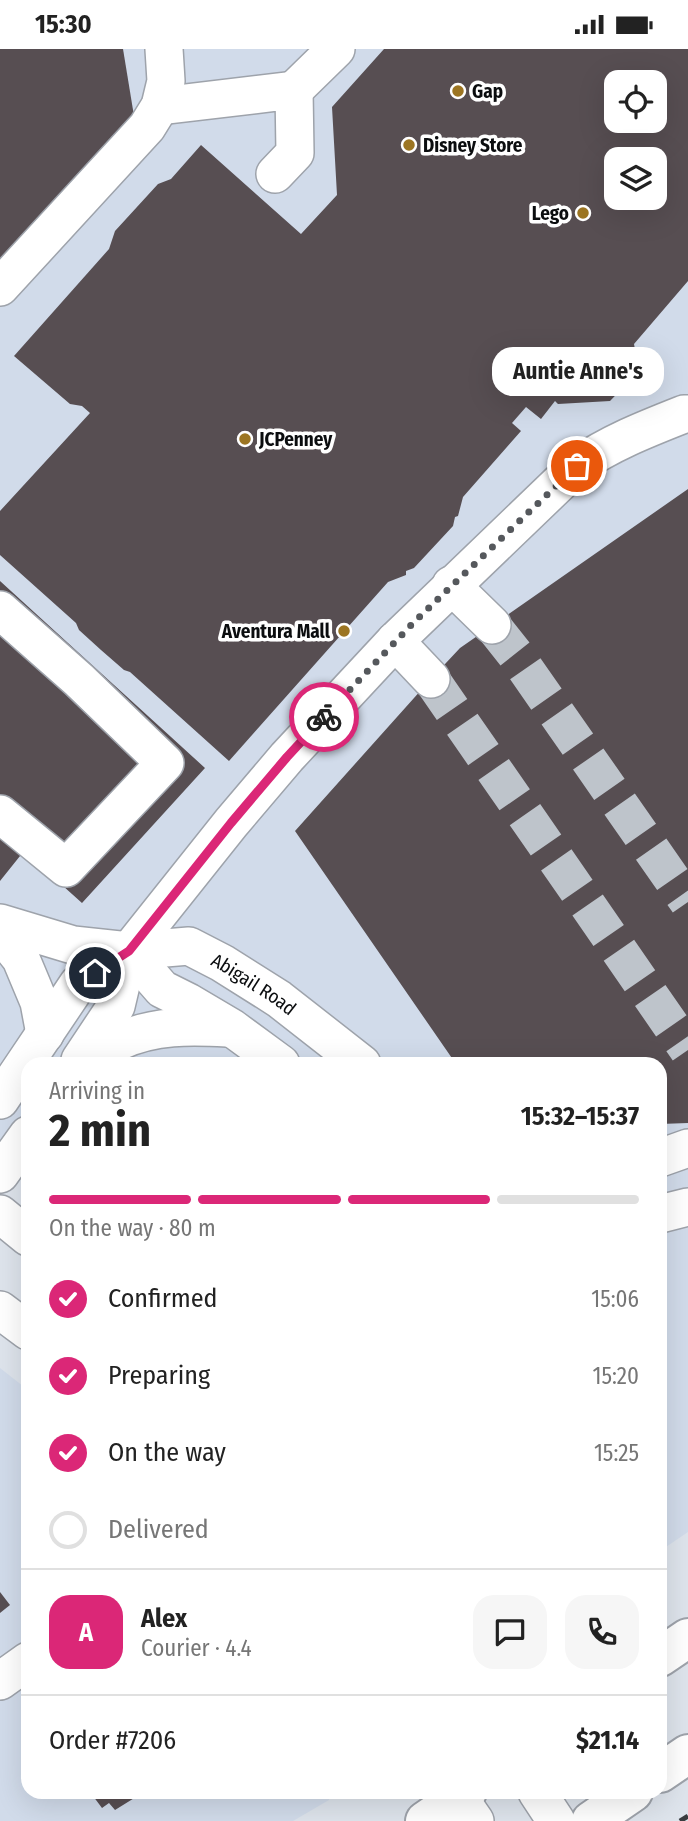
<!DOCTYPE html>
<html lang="en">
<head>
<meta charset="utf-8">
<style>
  :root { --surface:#fff; --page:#f6f6f6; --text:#222; --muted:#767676; --line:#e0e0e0; --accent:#db2777 }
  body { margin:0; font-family:"Fira Sans Condensed",sans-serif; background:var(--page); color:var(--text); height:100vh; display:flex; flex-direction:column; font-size:26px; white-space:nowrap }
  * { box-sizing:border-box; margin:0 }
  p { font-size:23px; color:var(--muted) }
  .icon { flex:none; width:38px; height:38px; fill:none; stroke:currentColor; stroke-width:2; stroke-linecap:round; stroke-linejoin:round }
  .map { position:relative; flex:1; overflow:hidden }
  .sheet { position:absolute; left:21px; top:1008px; width:646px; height:742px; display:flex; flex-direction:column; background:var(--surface); border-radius:21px; box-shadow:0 7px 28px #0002 }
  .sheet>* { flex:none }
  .controls { position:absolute; left:604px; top:21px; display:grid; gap:14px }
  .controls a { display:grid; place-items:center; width:63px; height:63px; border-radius:14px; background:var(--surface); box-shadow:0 7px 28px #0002; font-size:35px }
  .pin { position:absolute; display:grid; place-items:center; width:60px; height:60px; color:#fff; margin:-30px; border:4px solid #fff; border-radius:50%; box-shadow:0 2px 7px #0007 }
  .courier { position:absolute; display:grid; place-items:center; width:70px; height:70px; margin:-35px; border:5px solid #db2777; border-radius:50%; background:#fff; color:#222; box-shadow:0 2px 9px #0007 }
  .bubble { position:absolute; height:49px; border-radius:21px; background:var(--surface); box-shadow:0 7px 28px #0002; font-size:23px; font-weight:700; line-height:49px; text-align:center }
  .headline em { font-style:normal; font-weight:700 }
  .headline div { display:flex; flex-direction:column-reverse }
  .headline { display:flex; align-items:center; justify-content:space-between; height:119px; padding:0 28px }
  h1 { font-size:46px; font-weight:700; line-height:52px }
  .bar { display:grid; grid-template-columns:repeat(4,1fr); gap:10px 7px; align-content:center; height:84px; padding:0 28px }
  .bar i { height:9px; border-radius:5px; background:var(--line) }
  .bar .selected { background:var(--accent) }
  .bar p { grid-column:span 4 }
  .line { display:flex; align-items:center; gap:18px; padding:0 28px; border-top:2px solid var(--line) }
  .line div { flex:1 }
  .round { display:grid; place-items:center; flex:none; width:74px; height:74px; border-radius:21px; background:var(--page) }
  ol { padding:0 28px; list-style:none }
  li { display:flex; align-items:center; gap:21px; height:77px }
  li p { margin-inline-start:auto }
  li .icon { padding:7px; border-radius:50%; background:var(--accent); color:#fff; stroke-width:4 }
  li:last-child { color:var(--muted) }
  li i { width:38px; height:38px; border:4px solid var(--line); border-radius:50% }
  .status { display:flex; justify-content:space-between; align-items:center; height:49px; padding:0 35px; background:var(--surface); direction:ltr }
  .status svg { height:19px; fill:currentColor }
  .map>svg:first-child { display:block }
  .built { fill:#d1dbea; fill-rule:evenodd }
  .building { fill:#574e52; fill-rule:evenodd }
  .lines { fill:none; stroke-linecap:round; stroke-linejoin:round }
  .minor-tunnel { stroke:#bec4cb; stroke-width:37; stroke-dasharray:37 18; stroke-linecap:butt }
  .minor-casing { stroke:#9ea3ab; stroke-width:40 }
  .major-casing { stroke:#9ea3ab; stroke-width:42 }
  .minor { stroke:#fff; stroke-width:37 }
  .major { stroke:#fff; stroke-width:38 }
  .rail { stroke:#393c3f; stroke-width:5; stroke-dasharray:12 12; stroke-linecap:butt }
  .done { stroke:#55585c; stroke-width:7; stroke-dasharray:0 12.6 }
  .route { stroke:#db2777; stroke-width:9 }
  .poi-dot { fill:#9c7522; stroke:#fff; stroke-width:2.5 }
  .labels { text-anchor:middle; stroke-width:7; stroke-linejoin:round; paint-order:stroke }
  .poi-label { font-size:19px; font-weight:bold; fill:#0b0d0f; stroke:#fff; text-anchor:start }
  .street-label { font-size:19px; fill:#0b0d0f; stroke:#fff }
</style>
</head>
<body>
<div class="status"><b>15:30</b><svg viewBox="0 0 49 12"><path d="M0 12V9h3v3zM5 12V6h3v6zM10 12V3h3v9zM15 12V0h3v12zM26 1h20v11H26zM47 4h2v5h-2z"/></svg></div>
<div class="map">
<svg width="688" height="1772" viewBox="0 0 688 1772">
  <rect width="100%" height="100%" fill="#dee4ec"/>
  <g class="built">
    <path d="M0,0H688V1483L660,1502V1015H28V1130L0,1109ZM616,33H654V72H616ZM616,110H654V149H616Z"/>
    <path d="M0,1319L28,1341V1743H330L329,1751L293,1772H0Z"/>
  </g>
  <g class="building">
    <path d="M0,0H123L134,67L0,212Z"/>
    <path d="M384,0H688V232L634,295L639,322L610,352L558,355L555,352L541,370L526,358L512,374L521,382L463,448L458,467L455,468L453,477L414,519L406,522V526L388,533L229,712L130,623L124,621L101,601L79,581L76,574L0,506V462L90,364L82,357L70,355L14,307L109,200L115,182L158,135L171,130L201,96L301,185L337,146L332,58ZM616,33H654V72H616ZM616,110H654V149H616Z"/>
    <path d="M688,440V1074L660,1075V1015H456L295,782L431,630L460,599Z"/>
    <path d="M0,532L205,719L82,854L24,802L0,832Z"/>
    <path d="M0,1543L10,1556L0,1564Z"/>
    <path d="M90,1743H144L115,1761L109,1754L102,1759Z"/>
  </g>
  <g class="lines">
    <g class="minor-tunnel">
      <path d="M492,576L515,605L688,853"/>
      <path d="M431,630L688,1001"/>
    </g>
    <defs>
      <g id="minor">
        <path d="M294,41L336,0"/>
        <path d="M160,57L294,41L295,104L275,125"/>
        <path d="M0,238L147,78L160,57L166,32L164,0"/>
        <path d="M451,536L492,576"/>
        <path d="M0,561L79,631L165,714L66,819L0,765"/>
        <path d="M395,592L431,630"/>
        <path id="s1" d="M0,874L73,896L129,902L189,897L222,914L279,950L362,1015"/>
        <path d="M0,883L21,910L39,953L45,985"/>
        <path d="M129,902L162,940L188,953L232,979L281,1015"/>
        <path d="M80,1011L116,957L129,902"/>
        <path d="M83,1015C95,1008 107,999 120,992C154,976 191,977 227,979"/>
        <path d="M0,1051L78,935L129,902L231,774L287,708L395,592L577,417C610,394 646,380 684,365H688"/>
        <path d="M660,1109L688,1099"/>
        <path d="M0,1125L28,1086"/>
        <path d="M0,1165L28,1188"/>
        <path d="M660,1165L688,1158"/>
        <path d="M0,1261L28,1282"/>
        <path d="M0,1632L28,1612"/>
        <path d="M455,1743L475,1772"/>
        <path d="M537,1743L556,1772"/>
      </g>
      <g id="major">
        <path d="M660,1608L688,1589"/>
        <path d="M660,1724L688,1705"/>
        <path d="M425,1772L467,1743"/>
        <path d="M591,1772L633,1743"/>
      </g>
    </defs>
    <use href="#minor" class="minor-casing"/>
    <use href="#major" class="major-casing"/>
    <use href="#minor" class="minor"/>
    <use href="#major" class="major"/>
    <path class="rail" d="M680,1772L688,1767"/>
  </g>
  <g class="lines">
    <path class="done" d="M324,668L414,573L577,417"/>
    <path class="route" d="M95,924L129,902L231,774L287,708L324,668"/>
  </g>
  <g class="poi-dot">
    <circle cx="458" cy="42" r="7"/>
    <circle cx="409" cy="96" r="7"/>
    <circle cx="583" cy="164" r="7"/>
    <circle cx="245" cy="390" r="7"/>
    <circle cx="344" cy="582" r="7"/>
  </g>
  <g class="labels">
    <g class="poi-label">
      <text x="472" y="49">Gap</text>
      <text x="423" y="103">Disney Store</text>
      <text x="569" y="171" text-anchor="end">Lego</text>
      <text x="259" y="397">JCPenney</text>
      <text x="330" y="589" text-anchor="end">Aventura Mall</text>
    </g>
    <g class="street-label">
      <text dy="7" stroke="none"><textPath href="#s1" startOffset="268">Abigail Road</textPath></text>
    </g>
  </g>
</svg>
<div class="controls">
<a><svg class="icon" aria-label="locate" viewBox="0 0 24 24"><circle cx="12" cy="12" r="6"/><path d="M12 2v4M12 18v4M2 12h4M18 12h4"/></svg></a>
<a><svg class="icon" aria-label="layers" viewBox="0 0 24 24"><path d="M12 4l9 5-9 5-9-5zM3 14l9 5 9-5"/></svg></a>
</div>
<div class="pin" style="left:577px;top:417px;background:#ea580c"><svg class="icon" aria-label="bag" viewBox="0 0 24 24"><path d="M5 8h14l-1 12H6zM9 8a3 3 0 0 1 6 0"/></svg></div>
<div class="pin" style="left:95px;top:924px;background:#1f2937"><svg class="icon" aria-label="home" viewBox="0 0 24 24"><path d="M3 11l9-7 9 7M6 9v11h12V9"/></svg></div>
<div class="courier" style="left:324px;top:668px"><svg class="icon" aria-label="bike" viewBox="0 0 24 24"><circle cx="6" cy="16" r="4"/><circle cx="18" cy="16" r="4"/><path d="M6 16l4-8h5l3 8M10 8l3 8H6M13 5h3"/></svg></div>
<div class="bubble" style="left:492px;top:298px;width:172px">Auntie Anne's</div>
<section class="sheet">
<div class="headline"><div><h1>2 min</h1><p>Arriving in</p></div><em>15:32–15:37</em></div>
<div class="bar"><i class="selected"></i><i class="selected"></i><i class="selected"></i><i></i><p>On the way · 80 m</p></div>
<ol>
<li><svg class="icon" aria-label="check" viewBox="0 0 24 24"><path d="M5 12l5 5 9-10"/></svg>Confirmed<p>15:06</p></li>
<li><svg class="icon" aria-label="check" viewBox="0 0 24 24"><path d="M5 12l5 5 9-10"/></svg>Preparing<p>15:20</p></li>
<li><svg class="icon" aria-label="check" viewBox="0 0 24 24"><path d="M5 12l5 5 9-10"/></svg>On the way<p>15:25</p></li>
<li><i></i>Delivered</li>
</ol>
<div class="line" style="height:126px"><b class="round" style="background:var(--accent);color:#fff">A</b><div><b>Alex</b><p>Courier · 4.4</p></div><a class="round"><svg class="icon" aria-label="chat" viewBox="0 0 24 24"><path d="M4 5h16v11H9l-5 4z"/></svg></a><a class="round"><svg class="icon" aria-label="phone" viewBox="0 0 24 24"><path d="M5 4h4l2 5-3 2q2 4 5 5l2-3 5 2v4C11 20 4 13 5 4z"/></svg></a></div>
<div class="line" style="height:91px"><div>Order #7206</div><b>$21.14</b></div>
</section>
</div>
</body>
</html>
